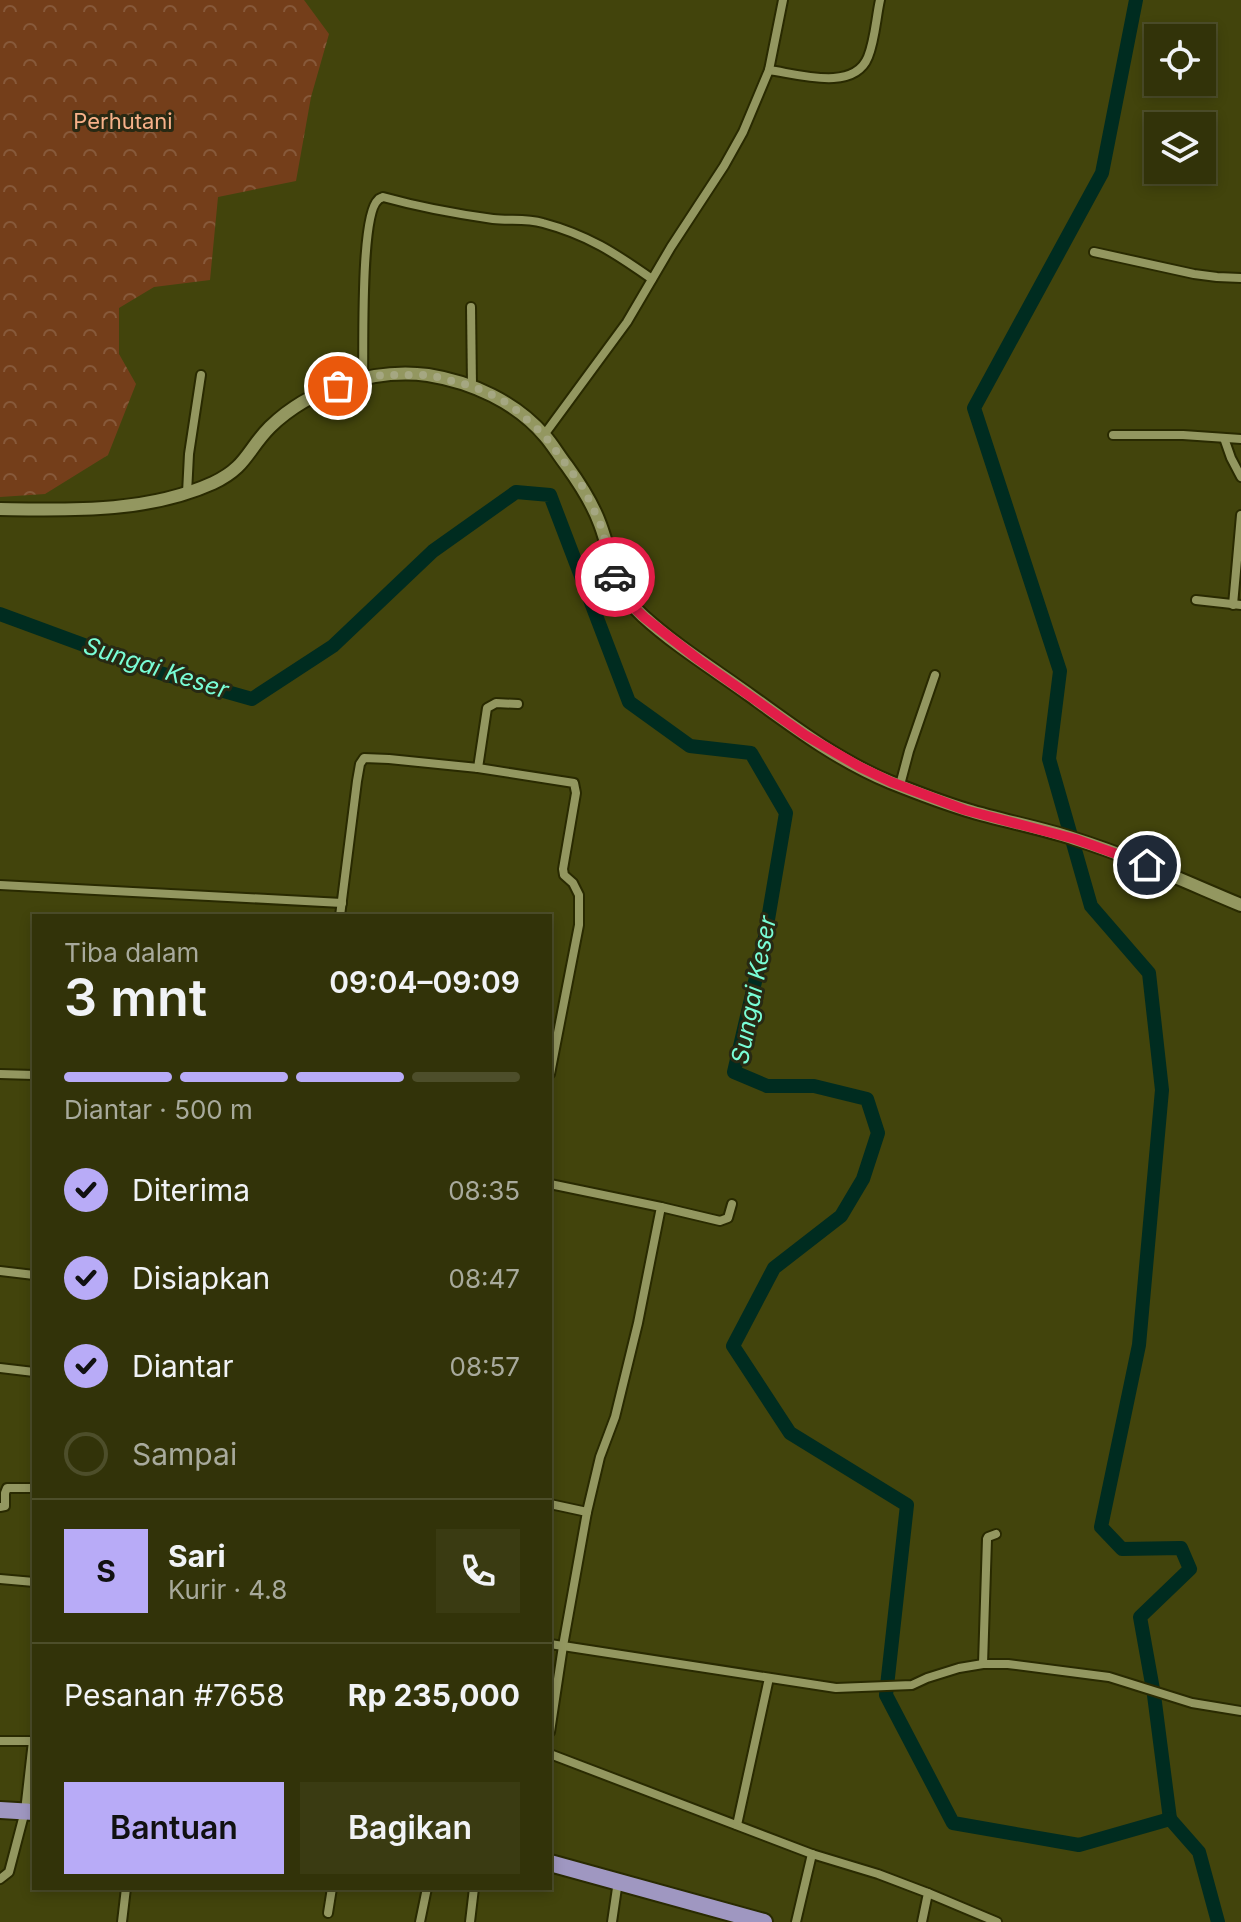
<!DOCTYPE html>
<html lang="id">
<head>
<meta charset="utf-8">
<style>
  :root { --surface:#323309; --page:#3a3b12; --text:#f1f3f6; --muted:#a8aa9c; --line:#4d4e2a; --accent:#b8abf7 }
  body { margin:0; font-family:Inter,sans-serif; background:var(--page); color:var(--text); height:100vh; display:flex; flex-direction:column; font-size:30px; white-space:nowrap }
  * { box-sizing:border-box; margin:0 }
  p { font-size:26px; color:var(--muted) }
  .icon { flex:none; width:44px; height:44px; fill:none; stroke:currentColor; stroke-width:2; stroke-linecap:round; stroke-linejoin:round }
  .map { position:relative; flex:1; overflow:hidden }
  .details { position:absolute; left:32px; top:914px; width:520px; height:976px; display:flex; flex-direction:column; background:var(--surface); border-radius:0px; box-shadow:0 4px 12px #0003,0 0 0 2px var(--line) }
  .details>* { flex:none }
  .tools { position:absolute; left:1144px; top:24px; display:grid; gap:16px }
  .tools a { display:grid; place-items:center; width:72px; height:72px; border-radius:0px; background:var(--surface); box-shadow:0 4px 12px #0003,0 0 0 2px var(--line); font-size:40px }
  .pin { position:absolute; display:grid; place-items:center; width:68px; height:68px; color:#fff; margin:-34px; border:4px solid #fff; border-radius:50%; box-shadow:0 2px 8px #0007 }
  .courier { position:absolute; display:grid; place-items:center; width:80px; height:80px; margin:-40px; border:6px solid #e11d48; border-radius:50%; background:#fff; color:#222; box-shadow:0 2px 10px #0007 }
  .head em { font-style:normal; font-weight:600 }
  .head div { display:flex; flex-direction:column-reverse }
  .head { display:flex; align-items:center; justify-content:space-between; height:136px; padding:0 32px }
  h1 { font-size:52px; font-weight:600; line-height:60px }
  .bar { display:grid; grid-template-columns:repeat(4,1fr); gap:12px 8px; align-content:center; height:96px; padding:0 32px }
  .bar i { height:10px; border-radius:6px; background:var(--line) }
  .bar .selected { background:var(--accent) }
  .bar p { grid-column:span 4 }
  .line { display:flex; align-items:center; gap:20px; padding:0 32px; border-top:2px solid var(--line) }
  .line div { flex:1 }
  .round { display:grid; place-items:center; flex:none; width:84px; height:84px; border-radius:0px; background:var(--page) }
  ol { padding:0 32px; list-style:none }
  li { display:flex; align-items:center; gap:24px; height:88px }
  li p { margin-inline-start:auto }
  li .icon { padding:8px; border-radius:50%; background:var(--accent); color:#111; stroke-width:4 }
  li:last-child { color:var(--muted) }
  li i { width:44px; height:44px; border:4px solid var(--line); border-radius:50% }
  .primary-button { display:flex; gap:16px; margin-top:auto; padding:16px 32px }
  .primary-button a { flex:1; height:92px; border-radius:0px; background:var(--accent); color:#111; font-size:32px; font-weight:600; line-height:92px; text-align:center }
  .primary-button a+a { background:var(--page); color:var(--text) }
  .map>svg:first-child { display:block }
  .forest { fill:url(#forest-crowns) }
  .lines { fill:none; stroke-linecap:round; stroke-linejoin:round }
  .river { stroke:#002c20; stroke-width:14 }
  .minor-casing { stroke:#292a01; stroke-width:12 }
  .tertiary-casing { stroke:#292a01; stroke-width:16 }
  .trunk-casing { stroke:#292a01; stroke-width:20 }
  .minor { stroke:#939760; stroke-width:8 }
  .tertiary { stroke:#939760; stroke-width:12 }
  .trunk { stroke:#9f97c1; stroke-width:16 }
  .done { stroke:#a5a782; stroke-width:8; stroke-dasharray:0 14.4 }
  .route { stroke:#e11d48; stroke-width:10 }
  .labels { text-anchor:middle; stroke-width:6; stroke-linejoin:round; paint-order:stroke }
  .park-label { font-size:22px; fill:#f7b189; stroke:#282913 }
  .water-label { font-size:24px; font-style:italic; fill:#79fdd6; stroke:#282913 }
</style>
</head>
<body>
<div class="map">
<svg width="1241" height="1922" viewBox="0 0 1241 1922">
  <defs>
    <pattern id="forest-crowns" width="20" height="18" patternUnits="userSpaceOnUse" patternTransform="scale(2)"><rect width="20" height="18" fill="#743e1a"/><path d="M2 6a3 3 0 1 1 6 0M12 15a3 3 0 1 1 6 0" fill="none" stroke="#87593a"/></pattern>
  </defs>
  <rect width="100%" height="100%" fill="#42440c"/>
  <path class="forest" d="M0,0H304L329,34L311,97L296,181L218,197L210,280L154,287L119,308V354L136,384L108,455L45,494L0,497Z"/>
  <g class="lines">
    <g class="river">
      <path d="M1136,0L1102,173L974,408L1060,671L1049,759L1091,906L1149,973L1162,1090L1139,1345L1101,1527L1122,1549L1181,1548L1190,1569L1140,1617L1154,1695L1170,1819"/>
      <path d="M0,614L160,673L252,699L333,646L433,551L516,492L550,495L629,702L690,746L751,753L786,813L764,943L734,1072L767,1086H814L867,1099L878,1133L863,1179L841,1216L774,1268L733,1346L790,1433L907,1505L886,1695L953,1823L1079,1845L1170,1819L1199,1852L1218,1922"/>
    </g>
    <defs>
      <g id="minor">
        <path d="M769,70C798,74 854,92 868,57C875,40 876,18 880,0"/>
        <path d="M1094,252L1194,274L1217,277L1241,278"/>
        <path d="M471,307L472,386"/>
        <path d="M363,379C364,350 360,215 378,200C379,198 382,198 383,197C419,207 457,214 493,219C510,221 526,218 543,223C588,235 615,253 652,279"/>
        <path d="M544,435L627,322L671,247L724,166L743,132L769,70L783,0"/>
        <path d="M1113,435H1183L1241,439"/>
        <path d="M1224,438L1231,458L1241,477"/>
        <path d="M187,493L189,454L201,375"/>
        <path d="M1196,600L1241,605"/>
        <path d="M1233,605L1241,515"/>
        <path d="M478,768L487,708L496,703L518,704"/>
        <path d="M900,785L909,751L935,675"/>
        <path d="M0,885L342,903"/>
        <path d="M340,916L357,781L360,764L364,758L389,759L478,768L574,783L576,793L563,869L564,875L573,883L579,895V925L550,1074"/>
        <path d="M0,1074L34,1075"/>
        <path d="M550,1184L661,1207L638,1323L615,1417L600,1457L587,1512L563,1646L836,1688L912,1685L927,1678L959,1668L983,1664H1008L1109,1677L1192,1703L1241,1711"/>
        <path d="M661,1207L720,1221L728,1218L732,1204"/>
        <path d="M0,1271L34,1275"/>
        <path d="M0,1368L34,1372"/>
        <path d="M550,1504L587,1512"/>
        <path d="M0,1507L5,1506V1493L7,1488H34"/>
        <path d="M0,1579L34,1582"/>
        <path d="M550,1644L563,1646L550,1732"/>
        <path d="M983,1664L987,1539L988,1537L996,1534"/>
        <path d="M0,1741H34"/>
        <path d="M550,1754L812,1854L878,1874L928,1893L922,1922"/>
        <path d="M737,1825L769,1678"/>
        <path d="M0,1879L9,1872L25,1811L33,1741"/>
        <path d="M928,1893L997,1922"/>
        <path d="M328,1913L332,1888"/>
        <path d="M122,1922L126,1888"/>
        <path d="M420,1922L427,1888"/>
        <path d="M470,1922L474,1888"/>
        <path d="M612,1922L618,1881"/>
        <path d="M796,1922L812,1854"/>
      </g>
      <path id="tertiary" d="M0,509C70,510 147,513 213,483C247,467 247,450 270,427C310,388 374,368 428,375C472,382 516,402 545,436C553,445 559,456 567,466C580,484 592,502 600,524C614,561 611,587 643,616C676,646 715,670 751,696C795,728 839,761 890,782C915,792 941,802 967,810C1003,821 1039,827 1075,839C1132,857 1186,882 1241,905"/>
      <g id="trunk">
        <path d="M0,1810L34,1812"/>
        <path d="M550,1863L764,1922"/>
      </g>
    </defs>
    <use href="#minor" class="minor-casing"/>
    <use href="#tertiary" class="tertiary-casing"/>
    <use href="#trunk" class="trunk-casing"/>
    <use href="#minor" class="minor"/>
    <use href="#tertiary" class="tertiary"/>
    <use href="#trunk" class="trunk"/>
  </g>
  <g class="lines">
    <path class="done" d="M338,386L382,375H429L472,386L499,398L514,408L544,435L583,487L600,523L615,577"/>
    <path class="route" d="M615,577L627,601L645,618L699,660L805,735L860,767L891,782L965,810L1075,839L1147,865"/>
  </g>
  <g class="labels">
    <g class="park-label">
      <text x="123" y="129">Perhutani</text>
    </g>
    <g class="water-label">
      <text transform="translate(156 668) rotate(18)" y="8">Sungai Keser</text>
      <text transform="translate(754 990) rotate(-79)" y="8">Sungai Keser</text>
    </g>
  </g>
</svg>
<div class="tools">
<a><svg class="icon" aria-label="locate" viewBox="0 0 24 24"><circle cx="12" cy="12" r="6"/><path d="M12 2v4M12 18v4M2 12h4M18 12h4"/></svg></a>
<a><svg class="icon" aria-label="layers" viewBox="0 0 24 24"><path d="M12 4l9 5-9 5-9-5zM3 14l9 5 9-5"/></svg></a>
</div>
<div class="pin" style="left:338px;top:386px;background:#ea580c"><svg class="icon" aria-label="bag" viewBox="0 0 24 24"><path d="M5 8h14l-1 12H6zM9 8a3 3 0 0 1 6 0"/></svg></div>
<div class="pin" style="left:1147px;top:865px;background:#1f2937"><svg class="icon" aria-label="home" viewBox="0 0 24 24"><path d="M3 11l9-7 9 7M6 9v11h12V9"/></svg></div>
<div class="courier" style="left:615px;top:577px"><svg class="icon" aria-label="car" viewBox="0 0 24 24"><path d="M5 17H2v-5l4-1 3-4h7l3 4 3 1v5h-3M9 17h6M6 11h13"/><circle cx="7" cy="17" r="2"/><circle cx="17" cy="17" r="2"/></svg></div>
<section class="details">
<div class="head"><div><h1>3 mnt</h1><p>Tiba dalam</p></div><em>09:04–09:09</em></div>
<div class="bar"><i class="selected"></i><i class="selected"></i><i class="selected"></i><i></i><p>Diantar · 500 m</p></div>
<ol>
<li><svg class="icon" aria-label="check" viewBox="0 0 24 24"><path d="M5 12l5 5 9-10"/></svg>Diterima<p>08:35</p></li>
<li><svg class="icon" aria-label="check" viewBox="0 0 24 24"><path d="M5 12l5 5 9-10"/></svg>Disiapkan<p>08:47</p></li>
<li><svg class="icon" aria-label="check" viewBox="0 0 24 24"><path d="M5 12l5 5 9-10"/></svg>Diantar<p>08:57</p></li>
<li><i></i>Sampai</li>
</ol>
<div class="line" style="height:144px"><b class="round" style="background:var(--accent);color:#111">S</b><div><b>Sari</b><p>Kurir · 4.8</p></div><a class="round"><svg class="icon" aria-label="phone" viewBox="0 0 24 24"><path d="M5 4h4l2 5-3 2q2 4 5 5l2-3 5 2v4C11 20 4 13 5 4z"/></svg></a></div>
<div class="line" style="height:104px"><div>Pesanan #7658</div><b>Rp 235,000</b></div>
<div class="primary-button"><a>Bantuan</a><a>Bagikan</a></div>
</section>
</div>
</body>
</html>
